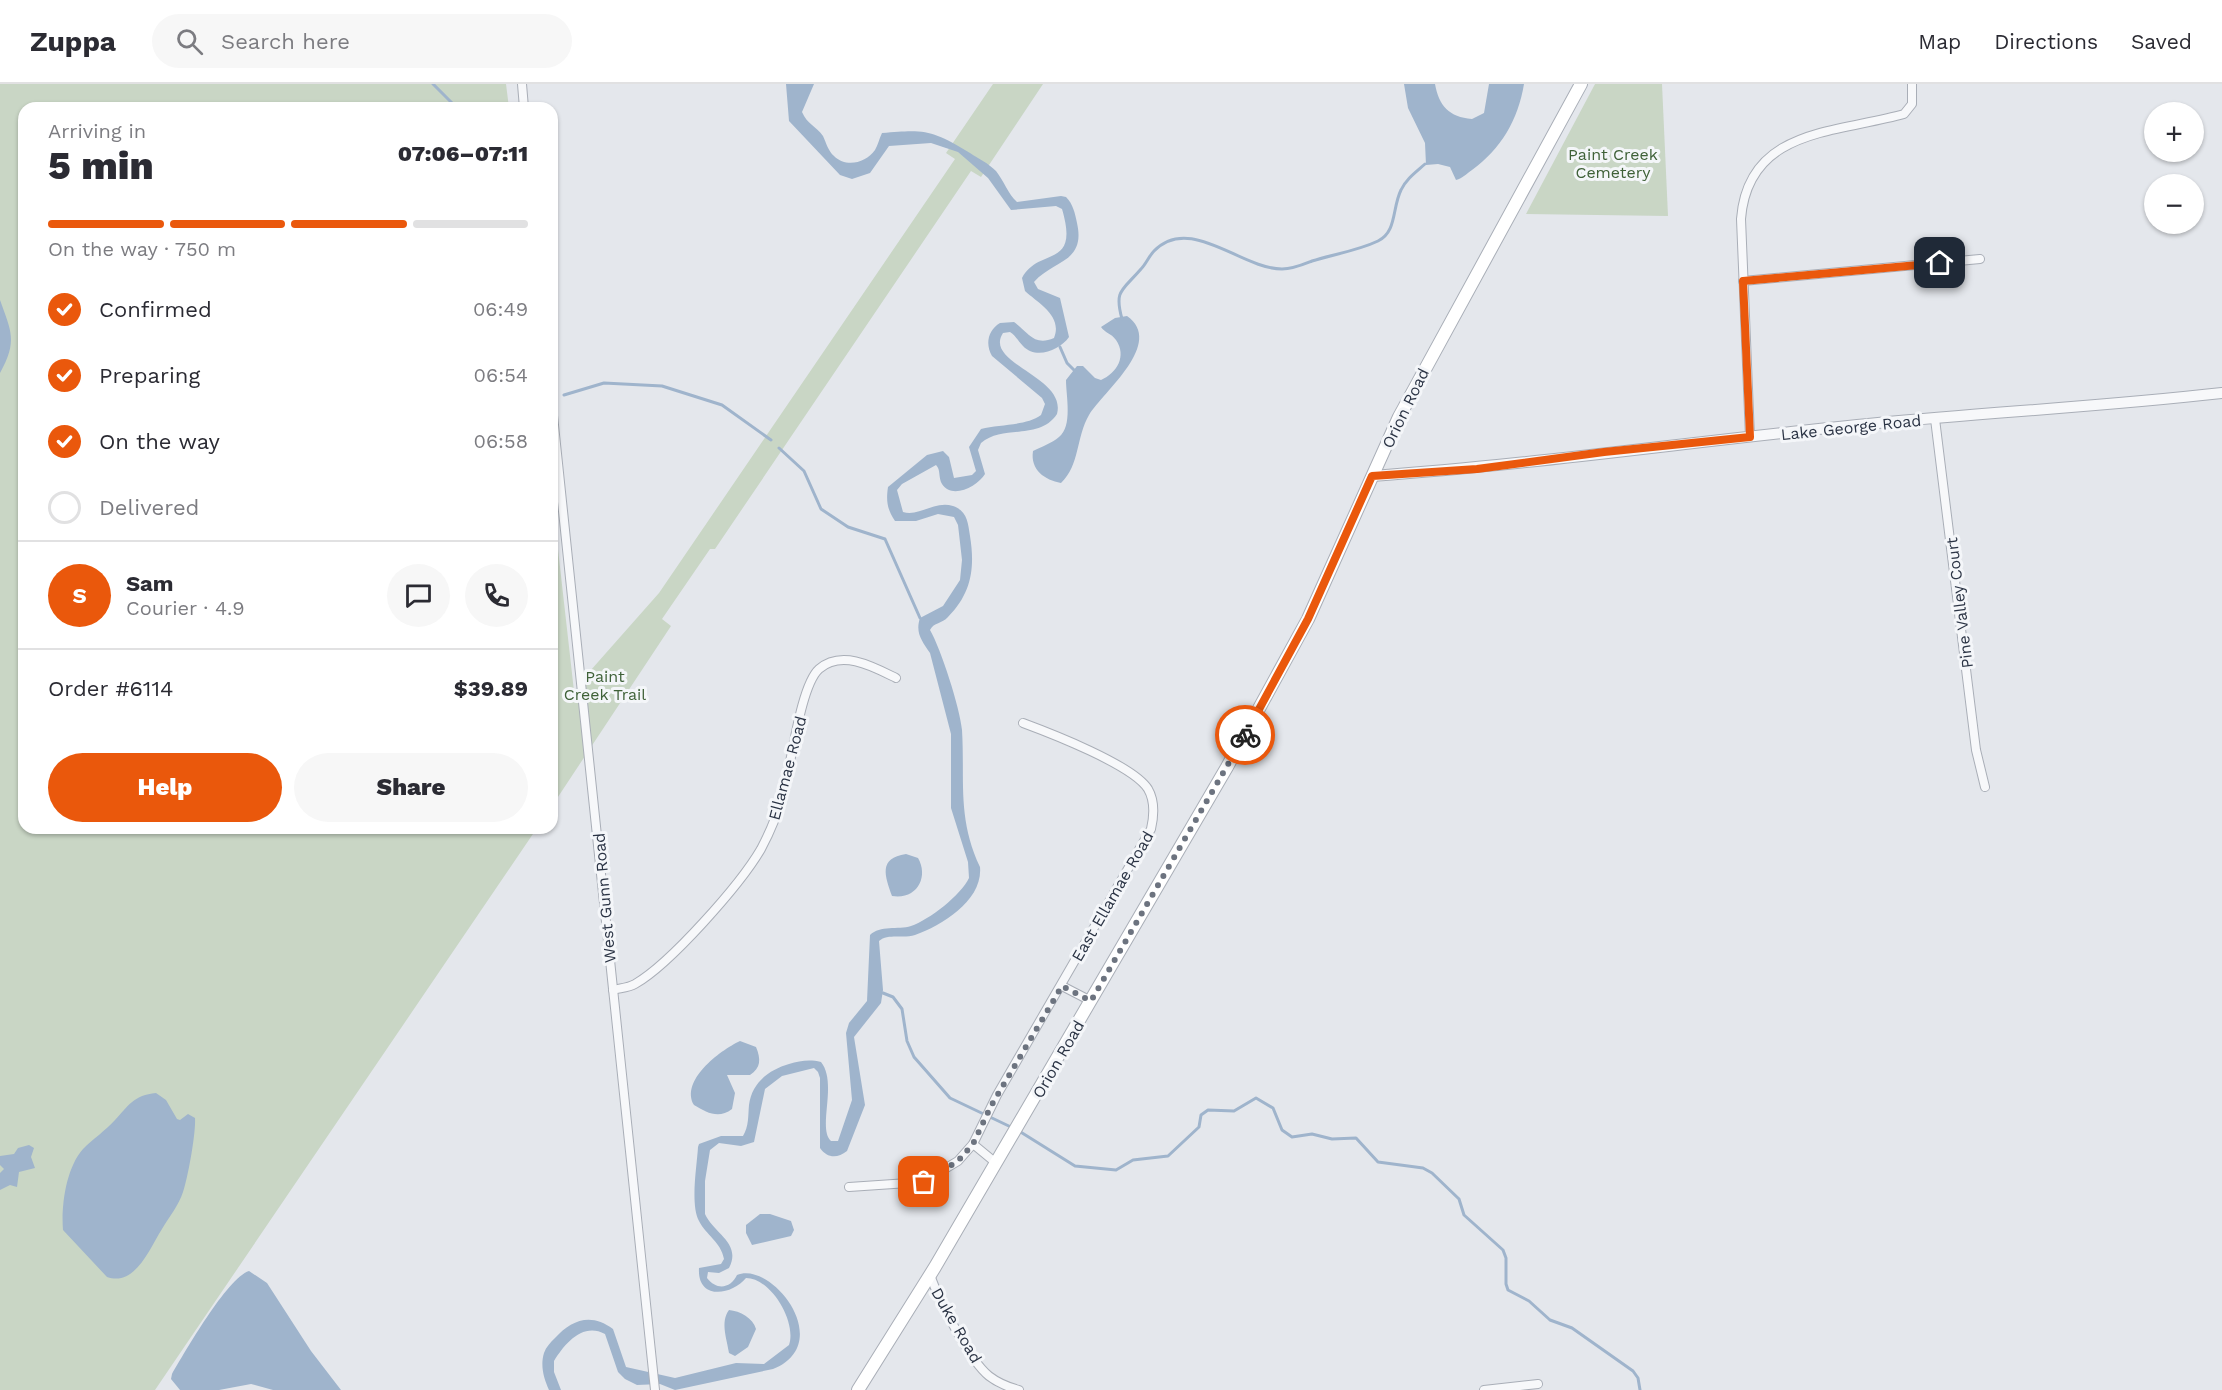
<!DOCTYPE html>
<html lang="en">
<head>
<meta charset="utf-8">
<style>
  :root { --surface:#fff; --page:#f7f7f7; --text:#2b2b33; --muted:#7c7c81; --line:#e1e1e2; --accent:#ea580c }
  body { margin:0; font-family:"Work Sans",sans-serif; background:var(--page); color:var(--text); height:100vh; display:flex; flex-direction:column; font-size:22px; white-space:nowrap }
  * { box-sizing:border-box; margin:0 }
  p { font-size:20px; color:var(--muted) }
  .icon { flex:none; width:33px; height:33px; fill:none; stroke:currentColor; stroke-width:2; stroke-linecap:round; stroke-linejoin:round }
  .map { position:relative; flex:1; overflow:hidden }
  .side { position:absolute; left:18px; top:18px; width:540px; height:732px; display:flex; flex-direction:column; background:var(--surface); border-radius:18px; box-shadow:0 2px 4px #0004 }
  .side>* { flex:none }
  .fabs { position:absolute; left:2144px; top:18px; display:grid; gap:12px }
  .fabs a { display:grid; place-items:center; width:60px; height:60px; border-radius:50%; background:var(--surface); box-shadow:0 2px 4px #0004; font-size:30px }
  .pin { position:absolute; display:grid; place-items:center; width:51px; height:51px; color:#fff; margin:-26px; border-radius:12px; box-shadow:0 3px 9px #0006 }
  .courier { position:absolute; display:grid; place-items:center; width:60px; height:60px; margin:-30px; border:4px solid #ea580c; border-radius:50%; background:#fff; color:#222; box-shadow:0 2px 8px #0007 }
  .headline em { font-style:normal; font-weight:800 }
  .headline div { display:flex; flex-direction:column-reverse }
  .headline { display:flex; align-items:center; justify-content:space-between; height:102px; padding:0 30px }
  h1 { font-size:39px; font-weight:800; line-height:45px }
  .bar { display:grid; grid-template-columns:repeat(4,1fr); gap:9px 6px; align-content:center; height:72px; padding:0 30px }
  .bar i { height:8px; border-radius:4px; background:var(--line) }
  .bar .current { background:var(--accent) }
  .bar p { grid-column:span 4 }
  .line { display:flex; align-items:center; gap:15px; padding:0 30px; border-top:2px solid var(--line) }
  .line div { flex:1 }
  .round { display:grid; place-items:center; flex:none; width:63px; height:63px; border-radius:32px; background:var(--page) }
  ol { padding:0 30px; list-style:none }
  li { display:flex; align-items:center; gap:18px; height:66px }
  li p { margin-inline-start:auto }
  li .icon { padding:6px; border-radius:50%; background:var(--accent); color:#fff; stroke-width:4 }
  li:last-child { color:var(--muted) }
  li i { width:33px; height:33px; border:3px solid var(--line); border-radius:50% }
  .primary-button { display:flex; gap:12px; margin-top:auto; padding:12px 30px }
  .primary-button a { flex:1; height:69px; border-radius:36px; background:var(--accent); color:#fff; font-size:24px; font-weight:800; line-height:69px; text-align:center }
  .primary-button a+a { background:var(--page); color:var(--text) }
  header { display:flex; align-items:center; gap:36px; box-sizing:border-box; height:84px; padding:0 30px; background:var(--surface); border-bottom:2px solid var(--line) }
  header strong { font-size:28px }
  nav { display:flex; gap:33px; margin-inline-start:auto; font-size:21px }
  .search { width:420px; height:54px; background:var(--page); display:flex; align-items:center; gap:15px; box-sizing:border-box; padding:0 21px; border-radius:33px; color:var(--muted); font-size:22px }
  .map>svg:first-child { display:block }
  .green { fill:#c9d6c5 }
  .water { fill:#9fb4cc }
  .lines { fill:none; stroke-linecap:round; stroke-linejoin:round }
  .stream { stroke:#9fb4cc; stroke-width:3 }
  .minor-casing { stroke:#a9aeb7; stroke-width:10 }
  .tertiary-casing { stroke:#a9aeb7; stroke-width:12 }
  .secondary-casing { stroke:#a9aeb7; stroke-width:14 }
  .minor { stroke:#f7f8fa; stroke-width:8 }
  .tertiary { stroke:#f7f8fa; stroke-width:10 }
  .secondary { stroke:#fff; stroke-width:12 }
  .done { stroke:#6c737f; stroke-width:6; stroke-dasharray:0 10.8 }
  .route { stroke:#ea580c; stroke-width:8 }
  .labels { text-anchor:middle; stroke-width:6; stroke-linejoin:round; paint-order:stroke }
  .park-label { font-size:16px; fill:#3f6138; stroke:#f4f6f9 }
  .street-label { font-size:16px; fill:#2b3445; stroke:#f4f6f9 }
</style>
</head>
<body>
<header>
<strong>Zuppa</strong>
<div class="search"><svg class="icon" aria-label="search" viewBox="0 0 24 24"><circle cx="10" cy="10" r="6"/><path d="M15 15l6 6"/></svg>Search here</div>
<nav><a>Map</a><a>Directions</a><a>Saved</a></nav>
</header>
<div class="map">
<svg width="2222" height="1306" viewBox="0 0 2222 1306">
  <rect width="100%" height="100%" fill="#e4e7ec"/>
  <g class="green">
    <path d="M0,0H506L509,24H24V744H537L155,1306H0Z"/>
    <path d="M993,0H1043L981,93L971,87L715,465H710L662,535L671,542L552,722V412L575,616L584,604L583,595L659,509L955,75L946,69Z"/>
    <path d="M1595,0H1662L1668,132L1526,130Z"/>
  </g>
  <g class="water">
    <path d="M786,0H814L802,28C807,40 816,42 823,52C826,58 828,67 834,72C846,84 866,79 875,66C878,61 879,55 882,49C926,45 932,46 970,69C979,75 988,79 996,87C1004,97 1008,110 1017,118L1061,112L1066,113C1073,120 1075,129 1077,139C1086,179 1053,176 1034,198L1038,205L1060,214L1069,253C1060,266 1036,276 1023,262C1018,257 1016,252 1010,248L1003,249C983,280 1067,292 1057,330C1039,357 1003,340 981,359L978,366L985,390C978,402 952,416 942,400C938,393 941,386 936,381L902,400L897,406L903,428C919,433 935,416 953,422C967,427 968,438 970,452C975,483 972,509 948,533C942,540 934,538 930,546C941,565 960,624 962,646C965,696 957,734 980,783C983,816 943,841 915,851C904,855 888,849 879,857L883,906L881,919L854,953L865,1021L847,1067C837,1075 827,1074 820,1064V994L818,988L814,984L782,992L765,1005L754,1058L741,1062L719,1059L710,1066L705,1097V1130C714,1150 742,1159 729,1184L719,1189L708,1188L707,1194C717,1207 731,1204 737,1191C771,1176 837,1259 773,1285L675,1306L660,1300L637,1301L625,1295L618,1288L605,1250C583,1238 565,1259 554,1277V1288L561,1306H549C544,1295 540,1282 544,1269C546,1263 550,1259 555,1254C571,1236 591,1228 613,1245L626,1283L675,1294L736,1279L764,1280L789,1261C797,1238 771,1194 746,1194C731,1212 697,1216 699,1184L721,1180L724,1175C721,1158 706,1151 699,1137C690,1120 697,1082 698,1063L699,1060L721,1052H743C749,1042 748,1032 749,1021C752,998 769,986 789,980C800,977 809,975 821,978C838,999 817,1044 831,1057H838L852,1016L846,949L849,939L867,917L870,851C880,841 898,846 911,842C929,836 961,811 969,794L968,778L951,724V650L930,569C922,557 915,549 920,534L943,522L960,496L962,476L958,441L954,433L938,430L916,437H895C887,425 886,417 888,403L927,371L943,367L949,373L954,394L972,391L976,387L969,363L981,345C1000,340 1026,342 1041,331L1045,320L1042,314L992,272C985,260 988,246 1000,239L1014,238C1028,248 1034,263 1054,254C1063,232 1038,219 1025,207L1022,194C1039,162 1080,186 1062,125L1056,122L1011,126L988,94L958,68L931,59L889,62L870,89L852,95L840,91L789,37Z"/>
    <path d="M1404,0H1435C1439,22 1449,33 1472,35L1484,29L1489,0H1524C1518,36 1501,65 1472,86C1466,90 1463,94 1456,96L1450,83L1438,80L1426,81L1425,59L1408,24Z"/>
    <path d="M0,216C11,247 18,257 0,289Z"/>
    <path d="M1127,232C1165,259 1104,307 1089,331C1076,353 1080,381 1061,399C1045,396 1030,386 1033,367C1041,363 1052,359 1059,353C1073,342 1066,312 1066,296L1077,282H1083L1095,294L1101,296C1117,289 1127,272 1116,256C1111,249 1105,249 1101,243L1115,234Z"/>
    <path d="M906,770L918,774C929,793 917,816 892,812C885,792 878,774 906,770Z"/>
    <path d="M740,957L756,963C761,975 761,984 750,991H727L735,1009L732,1025C719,1035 707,1029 694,1021C680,997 719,967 740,957Z"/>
    <path d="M156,1009L166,1016L177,1035L180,1036L188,1030L195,1034C196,1049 188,1093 183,1108C179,1121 169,1133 162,1145C150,1163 136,1203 107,1193L63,1146C61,1122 66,1084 83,1065C93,1055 105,1047 115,1036C128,1022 134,1011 156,1009Z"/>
    <path d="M29,1061L34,1064L31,1073L35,1084L19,1088L17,1103L10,1101L0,1106V1089L4,1085L0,1081V1072L14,1070L18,1064Z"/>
    <path d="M760,1130H770L791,1137L794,1146L791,1152L752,1161L746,1149V1141Z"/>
    <path d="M249,1187L267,1199L311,1267L341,1306H273L251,1300L219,1306H180L171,1295L172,1290C185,1268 227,1194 249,1187Z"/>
    <path d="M729,1226C740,1227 753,1234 756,1245L748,1263L735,1272L729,1269C727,1255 720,1238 729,1226Z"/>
  </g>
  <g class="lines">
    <g class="stream">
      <path d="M433,0L457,24"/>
      <path d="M1122,235C1114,206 1122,207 1141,185C1146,180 1149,172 1154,167C1190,130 1241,185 1282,185C1293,185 1302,181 1312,177C1334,170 1357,167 1378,157C1397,148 1392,124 1401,106C1406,95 1416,88 1425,80"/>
      <path d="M1060,263L1067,279L1076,288"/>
      <path d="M564,311L604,299L662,302L722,321L771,356"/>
      <path d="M779,364L804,387L821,425L848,443L885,455L920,534"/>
      <path d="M883,909L893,913L902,925L907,957L914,973L950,1014L1013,1044"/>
      <path d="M1019,1047L1075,1082L1116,1086L1133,1076L1168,1072L1199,1043L1201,1031L1208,1026L1234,1027L1256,1014L1273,1024L1282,1046L1292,1053L1312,1050L1332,1055L1356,1054L1378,1078L1423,1084L1432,1089L1459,1115L1464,1131L1503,1166L1506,1174V1200L1508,1206L1529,1217L1550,1236L1572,1244L1633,1287L1638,1294L1640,1306"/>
    </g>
    <defs>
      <g id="minor">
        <path d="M522,0L524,24"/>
        <path d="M1743,197L1980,175"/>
        <path d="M552,322L655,1306"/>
        <path d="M1935,335L1976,666L1985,703"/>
        <path d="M1750,353L1741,135C1748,44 1837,49 1904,30L1912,20V0"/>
        <path d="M1062,902L1091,917"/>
        <path d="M613,906C620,904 628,904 635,900C670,880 740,801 761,765C770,748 778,729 783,710C791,683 800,602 819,585C842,565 874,583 896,594"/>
        <path d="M973,1060L996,1079"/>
        <path d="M849,1103L923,1098L958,1077L973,1060L997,1011L1151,745C1154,732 1155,717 1148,705C1133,681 1050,649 1023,639"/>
        <path d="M930,1191C939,1216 969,1276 989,1292C998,1299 1008,1303 1019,1306"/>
        <path d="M1484,1306L1538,1300"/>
      </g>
      <path id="tertiary" d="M1372,392C1541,380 1709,355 1878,339C1993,328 2108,322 2222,309"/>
      <path id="secondary" d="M858,1306L935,1183L1227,683L1308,535L1399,333L1581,0"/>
    </defs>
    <use href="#minor" class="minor-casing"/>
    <use href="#tertiary" class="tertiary-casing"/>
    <use href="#secondary" class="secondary-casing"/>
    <use href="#minor" class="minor"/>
    <use href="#tertiary" class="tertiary"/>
    <use href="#secondary" class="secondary"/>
  </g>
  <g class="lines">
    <path class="done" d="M924,1098L958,1077L973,1060L991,1022L1062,902L1091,917L1245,651"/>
    <path class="route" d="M1245,651L1308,535L1372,392L1477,385L1604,368L1750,353L1743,197L1940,179"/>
  </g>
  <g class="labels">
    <g class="park-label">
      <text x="1613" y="76">Paint Creek<tspan x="1613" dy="18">Cemetery</tspan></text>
      <text x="605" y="598">Paint<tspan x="605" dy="18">Creek Trail</tspan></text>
    </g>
    <g class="street-label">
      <text transform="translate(1405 324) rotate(-64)" y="6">Orion Road</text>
      <text transform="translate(1851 343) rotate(-6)" y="6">Lake George Road</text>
      <text transform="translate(1959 519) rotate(-97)" y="6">Pine Valley Court</text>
      <text transform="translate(787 684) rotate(-75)" y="6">Ellamae Road</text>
      <text transform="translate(1112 812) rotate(-60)" y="6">East Ellamae Road</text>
      <text transform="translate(604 814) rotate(-95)" y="6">West Gunn Road</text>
      <text transform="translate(1058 975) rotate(-60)" y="6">Orion Road</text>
      <text transform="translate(957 1241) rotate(60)" y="6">Duke Road</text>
    </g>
  </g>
</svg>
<div class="fabs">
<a>+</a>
<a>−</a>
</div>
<div class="pin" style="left:924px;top:1098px;background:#ea580c"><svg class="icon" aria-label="bag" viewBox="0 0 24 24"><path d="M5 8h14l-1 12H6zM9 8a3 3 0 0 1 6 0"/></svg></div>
<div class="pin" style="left:1940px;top:179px;background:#1f2937"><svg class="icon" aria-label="home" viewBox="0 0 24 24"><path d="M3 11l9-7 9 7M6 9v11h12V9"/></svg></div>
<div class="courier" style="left:1245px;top:651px"><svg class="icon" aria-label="bike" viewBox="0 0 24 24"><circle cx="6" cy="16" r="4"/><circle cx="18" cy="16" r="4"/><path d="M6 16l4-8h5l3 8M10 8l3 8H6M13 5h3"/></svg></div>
<section class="side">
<div class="headline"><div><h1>5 min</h1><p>Arriving in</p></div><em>07:06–07:11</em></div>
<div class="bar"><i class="current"></i><i class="current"></i><i class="current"></i><i></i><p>On the way · 750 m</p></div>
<ol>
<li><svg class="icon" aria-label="check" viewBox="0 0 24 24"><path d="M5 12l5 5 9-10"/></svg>Confirmed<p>06:49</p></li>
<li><svg class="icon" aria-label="check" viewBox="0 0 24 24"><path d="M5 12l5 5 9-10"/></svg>Preparing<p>06:54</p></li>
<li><svg class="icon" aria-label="check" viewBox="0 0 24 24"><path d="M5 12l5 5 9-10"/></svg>On the way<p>06:58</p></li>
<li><i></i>Delivered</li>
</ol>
<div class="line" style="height:108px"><b class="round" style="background:var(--accent);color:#fff">S</b><div><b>Sam</b><p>Courier · 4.9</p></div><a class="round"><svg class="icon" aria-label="chat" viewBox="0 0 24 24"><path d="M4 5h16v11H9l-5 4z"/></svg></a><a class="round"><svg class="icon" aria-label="phone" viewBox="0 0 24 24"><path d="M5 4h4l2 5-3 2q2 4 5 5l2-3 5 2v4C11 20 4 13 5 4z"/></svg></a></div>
<div class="line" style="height:78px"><div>Order #6114</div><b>$39.89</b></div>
<div class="primary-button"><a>Help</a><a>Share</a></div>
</section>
</div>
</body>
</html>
